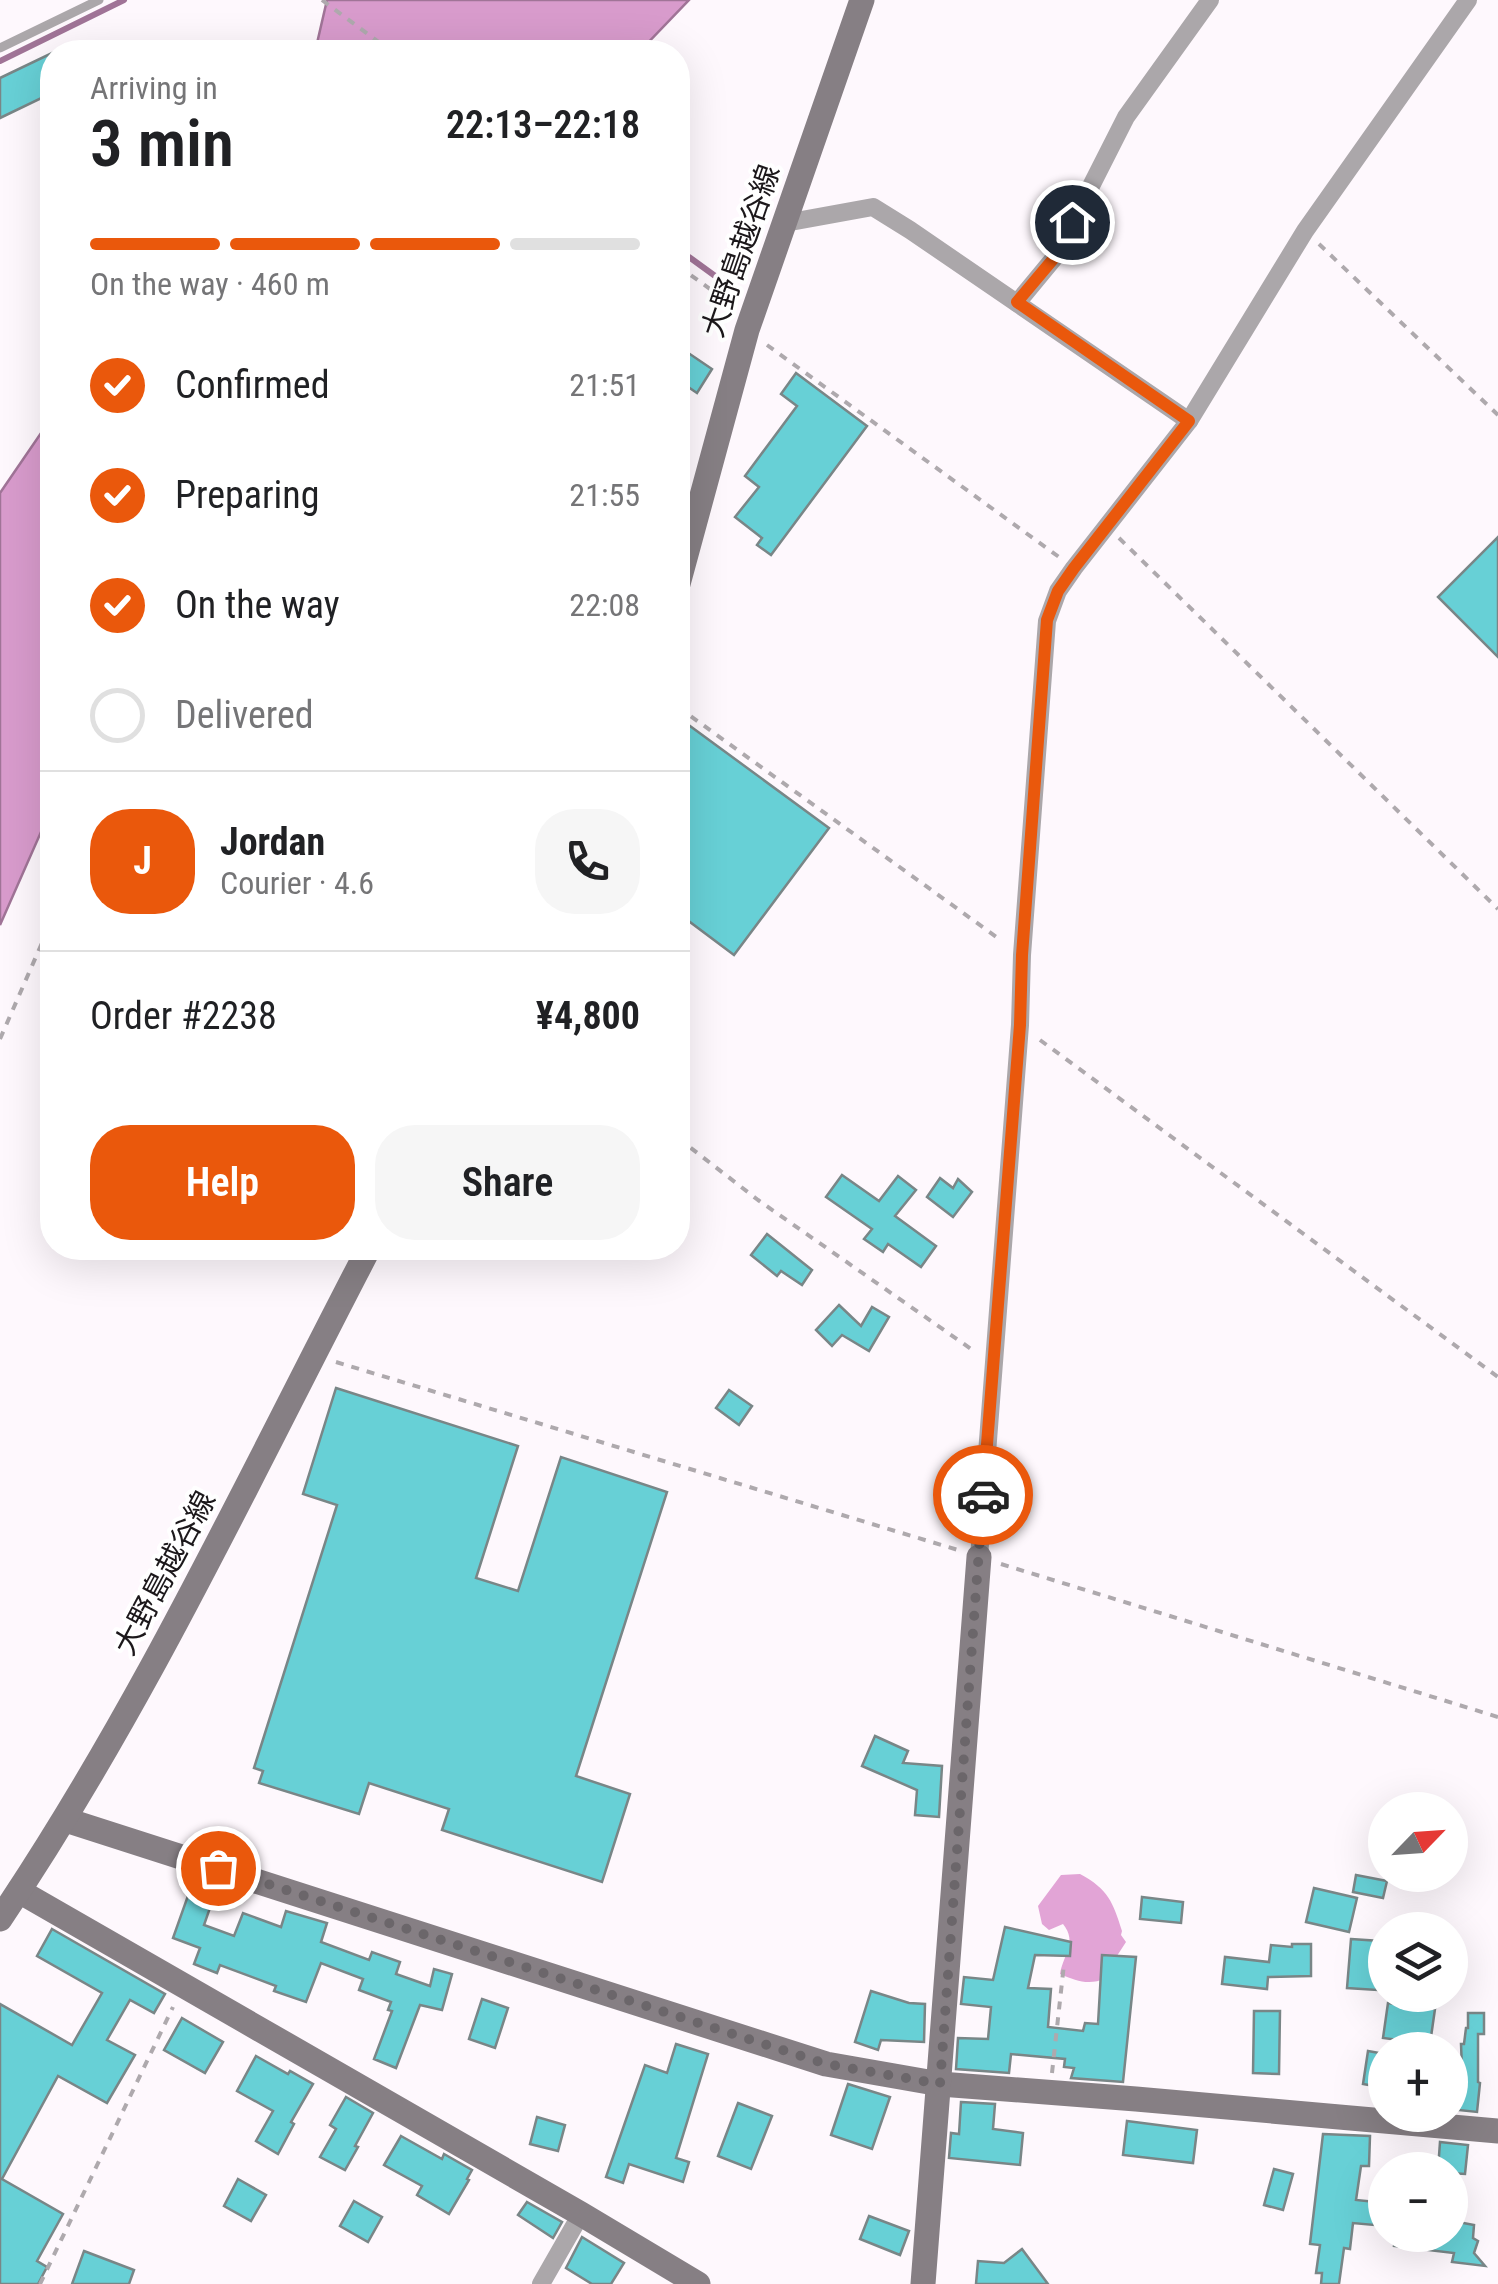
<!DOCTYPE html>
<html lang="en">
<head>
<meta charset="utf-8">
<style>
  :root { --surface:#fff; --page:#f6f6f6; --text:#202124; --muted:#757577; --line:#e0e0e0; --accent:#ea580c }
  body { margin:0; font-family:"Roboto Condensed","Noto Sans JP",sans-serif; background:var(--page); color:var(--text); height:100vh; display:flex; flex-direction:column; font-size:38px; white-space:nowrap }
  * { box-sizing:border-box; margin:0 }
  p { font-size:32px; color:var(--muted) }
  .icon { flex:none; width:55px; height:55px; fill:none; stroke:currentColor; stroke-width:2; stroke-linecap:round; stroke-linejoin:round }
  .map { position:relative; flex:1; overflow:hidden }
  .sheet { position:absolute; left:40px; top:40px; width:650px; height:1220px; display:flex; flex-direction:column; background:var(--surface); border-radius:40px; box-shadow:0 10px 40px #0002 }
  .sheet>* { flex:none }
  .needle { width:65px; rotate:65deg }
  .buttons { position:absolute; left:1368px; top:1792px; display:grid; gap:20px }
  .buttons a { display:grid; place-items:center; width:100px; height:100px; border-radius:50%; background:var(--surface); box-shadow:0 10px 40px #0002; font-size:50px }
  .pin { position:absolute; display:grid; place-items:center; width:85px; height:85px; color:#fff; margin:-42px; border:5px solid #fff; border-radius:50%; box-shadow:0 2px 10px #0007 }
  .courier { position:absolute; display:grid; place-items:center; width:100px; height:100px; margin:-50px; border:8px solid #ea580c; border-radius:50%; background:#fff; color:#222; box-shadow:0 2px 12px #0007 }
  .summary em { font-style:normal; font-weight:600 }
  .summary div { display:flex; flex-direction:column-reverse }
  .summary { display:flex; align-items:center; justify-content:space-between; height:170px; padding:0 50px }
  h1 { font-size:65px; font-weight:600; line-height:75px }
  .bar { display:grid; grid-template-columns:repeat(4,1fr); gap:15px 10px; align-content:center; height:120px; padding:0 50px }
  .bar i { height:12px; border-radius:8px; background:var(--line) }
  .bar .current { background:var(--accent) }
  .bar p { grid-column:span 4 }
  .line { display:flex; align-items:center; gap:25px; padding:0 50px; border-top:2px solid var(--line) }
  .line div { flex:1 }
  .round { display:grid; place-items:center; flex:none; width:105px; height:105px; border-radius:40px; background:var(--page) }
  ol { padding:0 50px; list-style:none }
  li { display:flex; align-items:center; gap:30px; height:110px }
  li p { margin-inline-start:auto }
  li .icon { padding:10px; border-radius:50%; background:var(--accent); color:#fff; stroke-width:4 }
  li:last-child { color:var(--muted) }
  li i { width:55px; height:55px; border:5px solid var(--line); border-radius:50% }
  .cta { display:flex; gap:20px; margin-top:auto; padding:20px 50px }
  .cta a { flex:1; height:115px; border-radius:40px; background:var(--accent); color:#fff; font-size:40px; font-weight:600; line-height:115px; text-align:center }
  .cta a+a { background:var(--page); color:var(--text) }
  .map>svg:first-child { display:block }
  .forest { fill:#e2a4d6 }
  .water { fill:#d89bcc; stroke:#a07497; stroke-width:2.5 }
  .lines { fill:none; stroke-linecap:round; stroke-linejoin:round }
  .stream { stroke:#a07497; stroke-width:6 }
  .building { fill:#67d0d6; stroke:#798687; stroke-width:2.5 }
  .path { stroke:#aea9ad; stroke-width:4; stroke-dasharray:8 8; stroke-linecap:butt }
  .lane { stroke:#aba7aa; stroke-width:9 }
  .street { stroke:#aba7aa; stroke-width:18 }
  .secondary { stroke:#867f84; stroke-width:25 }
  .done { stroke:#6b666a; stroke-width:10; stroke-dasharray:0 18 }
  .route { stroke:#ea580c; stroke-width:12 }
  .labels { text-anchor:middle; stroke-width:8; stroke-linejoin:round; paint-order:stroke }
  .street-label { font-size:30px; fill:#1c181b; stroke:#fff }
</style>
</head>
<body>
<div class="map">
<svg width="1498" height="2284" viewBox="0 0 1498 2284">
  <rect width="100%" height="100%" fill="#fef8fd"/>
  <path class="forest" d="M1080,1874C1108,1889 1113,1902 1122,1931L1121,1935L1126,1942L1113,1962L1106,1978C1089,1986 1077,1981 1060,1974C1063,1955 1078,1943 1063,1924L1049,1930L1042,1924L1038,1906L1061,1875Z"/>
  <g class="water">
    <path d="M327,0H689L639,52H315Z"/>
    <path d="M52,417V807L0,925V493Z"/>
  </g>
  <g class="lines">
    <g class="stream">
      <path d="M0,61L124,0"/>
      <path d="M678,257H689L722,281"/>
    </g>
  </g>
  <g class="building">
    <path d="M52,53V93L0,118V78Z"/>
    <path d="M678,346L712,369L697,393L678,380Z"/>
    <path d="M796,373L867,426L771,555L757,545L762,538L735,517L759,487L745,476L797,406L781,394Z"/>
    <path d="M1498,537V657L1438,597Z"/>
    <path d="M690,726L829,828L734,955L678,913V743Z"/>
    <path d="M842,1175L879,1201L898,1176L916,1190L895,1216L936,1246L921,1267L888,1244L883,1252L864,1239L872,1229L826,1197Z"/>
    <path d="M940,1178L953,1188L958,1179L972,1192L953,1217L927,1197Z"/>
    <path d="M767,1234L812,1270L802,1285L781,1271L777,1276L751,1255Z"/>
    <path d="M839,1305L861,1326L872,1307L889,1317L869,1351L842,1335L832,1346L816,1330Z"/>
    <path d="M336,1388L518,1446L476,1578L518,1591L561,1457L667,1492L576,1776L630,1794L602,1882L442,1830L449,1809L369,1783L359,1814L259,1783L263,1771L254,1768L337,1505L303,1494Z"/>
    <path d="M729,1390L752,1406L739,1425L716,1408Z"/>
    <path d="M875,1736L908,1751L903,1763L942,1766L939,1817L915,1815L917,1790L862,1766Z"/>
    <path d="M1356,1875L1387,1881L1383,1898L1353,1892Z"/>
    <path d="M1314,1888L1357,1898L1349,1932L1306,1922Z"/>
    <path d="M190,1890L207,1896L205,1902L211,1905L204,1925L234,1936L243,1913L281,1927L286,1911L327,1923L321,1942L369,1960L372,1952L400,1962L396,1974L430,1986L434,1969L452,1974L442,2010L420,2005L396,2068L374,2059L392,2011L388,2010L391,2002L359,1990L363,1979L321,1963L306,2002L274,1991L276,1986L220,1965L217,1973L194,1964L200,1948L173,1938Z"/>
    <path d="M1142,1897L1183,1902L1181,1923L1140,1919Z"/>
    <path d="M1005,1927L1071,1942L1070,1956L1035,1955L1028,1988L1051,1989L1048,2027L1083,2031L1085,2023L1098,2024L1102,1955L1136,1957L1123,2082L1071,2078L1074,2068L1064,2067L1065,2059L1011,2054L1009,2073L956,2069L958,2038L988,2039L991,2007L961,2004L964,1977L993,1980Z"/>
    <path d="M52,1929L165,1994L154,2013L130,2000L107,2040L135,2055L107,2103L58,2076L2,2179L63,2214L37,2261L47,2267L38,2284H0V2004L72,2045L102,1993L37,1956Z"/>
    <path d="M1351,1939L1380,1941L1377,1990L1347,1988Z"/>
    <path d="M1292,1944H1311V1976L1268,1977L1267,1989L1222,1984L1225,1957L1269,1962L1271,1945L1292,1947Z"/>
    <path d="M871,1991L909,2003L925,2004L924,2042L881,2040L878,2050L855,2042Z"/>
    <path d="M482,1999L508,2008L495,2048L469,2039Z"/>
    <path d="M1388,2003L1435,2009L1430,2044L1383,2038Z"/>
    <path d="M1254,2011H1280L1279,2074L1253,2073Z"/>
    <path d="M1468,2013H1484V2034H1478V2082L1480,2083L1477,2112L1458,2110L1462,2069L1461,2044H1464L1466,2028H1468Z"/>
    <path d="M182,2018L223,2042L205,2073L164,2050Z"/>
    <path d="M676,2044L708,2054L676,2158L689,2162L683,2182L629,2164L623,2183L606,2177L645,2065L667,2073Z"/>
    <path d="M1368,2051L1385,2054V2088L1363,2084Z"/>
    <path d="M256,2056L288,2074L290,2071L313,2084L291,2122L294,2124L278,2154L256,2141L273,2111L237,2091Z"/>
    <path d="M848,2084L890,2097L872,2149L831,2135Z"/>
    <path d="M346,2097L373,2113L355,2146L358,2147L345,2170L320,2157L336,2129L330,2125Z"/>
    <path d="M961,2102L995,2104L993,2129L1023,2133L1020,2165L949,2158L951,2133L959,2134Z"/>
    <path d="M738,2103L772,2116L751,2169L718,2156Z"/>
    <path d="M537,2117L565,2125L558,2151L530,2144Z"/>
    <path d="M1127,2121L1197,2130L1193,2163L1123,2155Z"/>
    <path d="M1323,2134L1370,2136L1369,2166H1361L1356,2200L1385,2203V2226L1353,2223L1350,2249L1344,2248L1339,2284H1321L1322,2273H1316L1320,2245L1310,2244Z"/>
    <path d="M401,2136L442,2159L444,2154L472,2170L467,2179L469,2180L449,2214L417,2195L422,2186L384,2165Z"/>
    <path d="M1440,2142L1468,2145L1465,2174L1450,2173V2170H1438Z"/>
    <path d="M1274,2169L1293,2174L1283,2210L1264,2205Z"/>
    <path d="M238,2179L266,2195L251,2221L224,2206Z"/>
    <path d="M354,2201L382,2217L368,2242L340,2226Z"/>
    <path d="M527,2202L562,2222L553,2238L518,2215Z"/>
    <path d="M869,2216L909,2231L900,2255L860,2239Z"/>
    <path d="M1453,2221L1474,2225L1473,2238L1478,2241L1474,2253L1485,2266L1452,2262L1454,2253L1394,2246L1395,2235H1450Z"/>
    <path d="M582,2237L624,2263L611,2284H592L566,2268Z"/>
    <path d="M1022,2249L1048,2284H976L978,2261L1004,2263Z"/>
    <path d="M84,2251L134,2270L129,2284H72Z"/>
  </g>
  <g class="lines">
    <g class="path">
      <path d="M322,0L392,52"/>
      <path d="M1319,244L1498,415"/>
      <path d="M678,266L731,304"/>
      <path d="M767,345L1059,557"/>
      <path d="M1119,538L1498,909"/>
      <path d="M678,707L1002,941"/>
      <path d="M0,1039L52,920"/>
      <path d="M1040,1040L1498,1377"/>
      <path d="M678,1138L758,1200L974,1351"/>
      <path d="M336,1362L958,1550"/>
      <path d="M1001,1564L1498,1717"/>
      <path d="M1052,2073L1064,1964"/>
      <path d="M40,2284L173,2007"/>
    </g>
    <path class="lane" d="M0,48L99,0"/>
    <g class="street">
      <path d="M785,223L873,207L910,230L1189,421"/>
      <path d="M1017,303L1055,257L1126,117L1210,0"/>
      <path d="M979,1557L1020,1025L1022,955L1047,621L1058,591L1074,568L1189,421L1305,231L1468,0"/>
      <path d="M541,2284L581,2214"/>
    </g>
    <g class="secondary">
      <path d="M678,584L747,330L862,0"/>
      <path d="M66,1820L826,2064L940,2084L1136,2099L1498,2131"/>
      <path d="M19,1891L581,2214L698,2284"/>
      <path d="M0,1919C143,1707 251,1474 369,1248"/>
      <path d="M923,2284L979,1557"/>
    </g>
  </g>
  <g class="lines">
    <path class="done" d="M218,1868L826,2064L940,2084L983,1495"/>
    <path class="route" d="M983,1495L1020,1025L1022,955L1047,620L1058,591L1074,568L1189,421L1017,302L1055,257L1072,222"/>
  </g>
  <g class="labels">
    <g class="street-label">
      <text transform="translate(741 251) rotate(-71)" y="10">大野島越谷線</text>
      <text transform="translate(165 1573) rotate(-62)" y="10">大野島越谷線</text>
    </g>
  </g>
</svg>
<div class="buttons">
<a><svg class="needle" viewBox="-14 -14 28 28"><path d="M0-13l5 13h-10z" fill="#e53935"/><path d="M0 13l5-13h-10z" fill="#757577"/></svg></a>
<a><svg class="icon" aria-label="layers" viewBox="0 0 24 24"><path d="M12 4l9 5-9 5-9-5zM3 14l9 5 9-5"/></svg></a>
<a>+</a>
<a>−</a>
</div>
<div class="pin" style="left:218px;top:1868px;background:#ea580c"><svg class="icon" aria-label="bag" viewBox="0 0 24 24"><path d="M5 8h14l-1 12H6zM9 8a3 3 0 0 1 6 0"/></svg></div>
<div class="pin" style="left:1072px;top:222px;background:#1f2937"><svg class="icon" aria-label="home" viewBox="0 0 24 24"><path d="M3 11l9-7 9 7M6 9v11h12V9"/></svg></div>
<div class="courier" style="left:983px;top:1495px"><svg class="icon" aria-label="car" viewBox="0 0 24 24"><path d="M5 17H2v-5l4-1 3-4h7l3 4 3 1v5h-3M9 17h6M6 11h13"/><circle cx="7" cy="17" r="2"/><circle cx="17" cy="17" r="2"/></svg></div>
<section class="sheet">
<div class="summary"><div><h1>3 min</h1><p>Arriving in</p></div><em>22:13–22:18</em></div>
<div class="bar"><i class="current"></i><i class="current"></i><i class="current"></i><i></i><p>On the way · 460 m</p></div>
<ol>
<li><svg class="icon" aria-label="check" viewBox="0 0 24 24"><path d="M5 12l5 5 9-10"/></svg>Confirmed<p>21:51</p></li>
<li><svg class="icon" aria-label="check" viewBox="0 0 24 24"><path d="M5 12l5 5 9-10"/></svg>Preparing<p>21:55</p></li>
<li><svg class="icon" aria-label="check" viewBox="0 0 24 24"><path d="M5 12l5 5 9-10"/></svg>On the way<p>22:08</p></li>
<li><i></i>Delivered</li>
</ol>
<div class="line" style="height:180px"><b class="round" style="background:var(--accent);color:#fff">J</b><div><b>Jordan</b><p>Courier · 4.6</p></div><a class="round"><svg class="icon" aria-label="phone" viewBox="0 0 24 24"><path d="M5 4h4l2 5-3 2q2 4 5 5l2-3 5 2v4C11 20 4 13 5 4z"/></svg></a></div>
<div class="line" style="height:130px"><div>Order #2238</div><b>¥4,800</b></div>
<div class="cta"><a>Help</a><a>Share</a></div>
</section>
</div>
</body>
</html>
